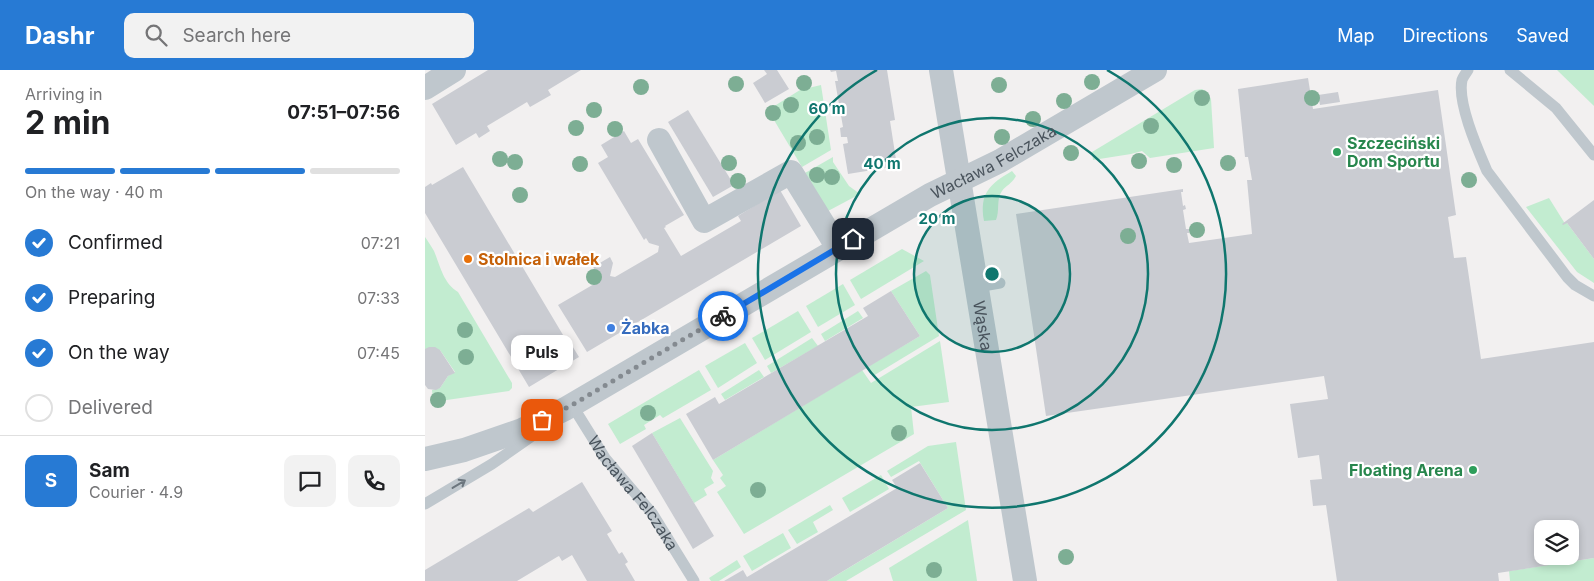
<!DOCTYPE html>
<html lang="en">
<head>
<meta charset="utf-8">
<style>
  :root { --surface:#fff; --page:#f2f2f2; --text:#202124; --muted:#757577; --line:#e0e0e0; --accent:#277ad4 }
  body { margin:0; font-family:Inter,sans-serif; background:var(--page); color:var(--text); height:100vh; display:flex; flex-direction:column; font-size:19px; white-space:nowrap }
  * { box-sizing:border-box; margin:0 }
  p { font-size:16px; color:var(--muted) }
  .icon { flex:none; width:28px; height:28px; fill:none; stroke:currentColor; stroke-width:2; stroke-linecap:round; stroke-linejoin:round }
  .map { position:relative; flex:1; overflow:hidden }
  .sheet { display:flex; flex-direction:column; background:var(--surface); width:425px }
  .sheet>* { flex:none }
  .fabs { position:absolute; left:1109px; top:450px; display:grid; gap:10px }
  .fabs a { display:grid; place-items:center; width:45px; height:45px; border-radius:10px; background:var(--surface); box-shadow:0 2px 8px #0003; font-size:25px }
  .pin { position:absolute; display:grid; place-items:center; width:42px; height:42px; color:#fff; margin:-21px; border-radius:10px; box-shadow:0 2px 8px #0006 }
  .courier { position:absolute; display:grid; place-items:center; width:50px; height:50px; margin:-25px; border:4px solid #1a73e8; border-radius:50%; background:#fff; color:#222; box-shadow:0 1px 6px #0007 }
  .bubble { position:absolute; height:35px; border-radius:10px; background:var(--surface); box-shadow:0 2px 8px #0003; font-size:16px; font-weight:700; line-height:35px; text-align:center }
  .summary em { font-style:normal; font-weight:700 }
  .summary div { display:flex; flex-direction:column-reverse }
  .summary { display:flex; align-items:center; justify-content:space-between; height:85px; padding:0 25px }
  h1 { font-size:32px; font-weight:700; line-height:38px }
  .bar { display:grid; grid-template-columns:repeat(4,1fr); gap:8px 5px; align-content:center; height:60px; padding:0 25px }
  .bar i { height:6px; border-radius:4px; background:var(--line) }
  .bar .current { background:var(--accent) }
  .bar p { grid-column:span 4 }
  .line { display:flex; align-items:center; gap:12px; padding:0 25px; border-top:1px solid var(--line) }
  .line div { flex:1 }
  .round { display:grid; place-items:center; flex:none; width:52px; height:52px; border-radius:10px; background:var(--page) }
  ol { padding:0 25px; list-style:none }
  li { display:flex; align-items:center; gap:15px; height:55px }
  li p { margin-inline-start:auto }
  li .icon { padding:5px; border-radius:50%; background:var(--accent); color:#fff; stroke-width:4 }
  li:last-child { color:var(--muted) }
  li i { width:28px; height:28px; border:2px solid var(--line); border-radius:50% }
  header { display:flex; align-items:center; gap:30px; box-sizing:border-box; height:70px; padding:0 25px; background:var(--accent); color:#fff }
  header strong { font-size:24px }
  nav { display:flex; gap:28px; margin-inline-start:auto; font-size:18px }
  .search { width:350px; height:45px; background:var(--page); display:flex; align-items:center; gap:12px; box-sizing:border-box; padding:0 18px; border-radius:10px; color:var(--muted); font-size:19px }
  main { display:flex; flex:1; min-height:0 }
  .map>svg:first-child { display:block }
  .green { fill:#c2ecd0 }
  .building { fill:#caccd2; fill-rule:evenodd }
  .lines { fill:none; stroke-linecap:round; stroke-linejoin:round }
  .lane { stroke:#bfc7cd; stroke-width:11 }
  .street { stroke:#bfc7cd; stroke-width:24 }
  .tree { fill:#7dae94 }
  .oneway { stroke:#6c767e }
  .done { stroke:#848a90; stroke-width:5; stroke-dasharray:0 9 }
  .route { stroke:#1a73e8; stroke-width:6 }
  .ring { fill:none; stroke:#0f766e; stroke-width:2.5 }
  .leisure-dot { fill:#2e9e5b; stroke:#fff; stroke-width:2 }
  .food-dot { fill:#e8710a; stroke:#fff; stroke-width:2 }
  .shop-dot { fill:#3f7fe0; stroke:#fff; stroke-width:2 }
  .labels { text-anchor:middle; stroke-width:4.5; stroke-linejoin:round; paint-order:stroke }
  .leisure-label { font-size:16px; font-weight:bold; fill:#27864d; stroke:#fff; text-anchor:start }
  .street-label { font-size:16px; fill:#49535c; stroke:#fff }
  .food-label { font-size:16px; font-weight:bold; fill:#c56008; stroke:#fff; text-anchor:start }
  .shop-label { font-size:16px; font-weight:bold; fill:#366cbe; stroke:#fff; text-anchor:start }
  .centre { fill:#0f766e; stroke:#fff; stroke-width:2.5 }
  .ring-label { font-size:15px; text-anchor:middle; font-weight:bold; fill:#0f766e; stroke:#fff; stroke-width:4.5; stroke-linejoin:round; paint-order:stroke }
</style>
</head>
<body>
<header>
<strong>Dashr</strong>
<div class="search"><svg class="icon" aria-label="search" viewBox="0 0 24 24"><circle cx="10" cy="10" r="6"/><path d="M15 15l6 6"/></svg>Search here</div>
<nav><a>Map</a><a>Directions</a><a>Saved</a></nav>
</header>
<main>
<section class="sheet">
<div class="summary"><div><h1>2 min</h1><p>Arriving in</p></div><em>07:51–07:56</em></div>
<div class="bar"><i class="current"></i><i class="current"></i><i class="current"></i><i></i><p>On the way · 40 m</p></div>
<ol>
<li><svg class="icon" aria-label="check" viewBox="0 0 24 24"><path d="M5 12l5 5 9-10"/></svg>Confirmed<p>07:21</p></li>
<li><svg class="icon" aria-label="check" viewBox="0 0 24 24"><path d="M5 12l5 5 9-10"/></svg>Preparing<p>07:33</p></li>
<li><svg class="icon" aria-label="check" viewBox="0 0 24 24"><path d="M5 12l5 5 9-10"/></svg>On the way<p>07:45</p></li>
<li><i></i>Delivered</li>
</ol>
<div class="line" style="height:90px"><b class="round" style="background:var(--accent);color:#fff">S</b><div><b>Sam</b><p>Courier · 4.9</p></div><a class="round"><svg class="icon" aria-label="chat" viewBox="0 0 24 24"><path d="M4 5h16v11H9l-5 4z"/></svg></a><a class="round"><svg class="icon" aria-label="phone" viewBox="0 0 24 24"><path d="M5 4h4l2 5-3 2q2 4 5 5l2-3 5 2v4C11 20 4 13 5 4z"/></svg></a></div>
</section>
<div class="map">
<svg width="1169" height="511" viewBox="0 0 1169 511">
  <rect width="100%" height="100%" fill="#f2f0f0"/>
  <g class="green">
    <path d="M1132,0H1169V36Z"/>
    <path d="M396,15L406,80L377,97L343,40L375,20Z"/>
    <path d="M777,19L783,23L786,29L789,78L725,88L717,81L706,84L668,90L667,82L770,20Z"/>
    <path d="M408,87V92L424,116L435,124L403,141L380,103Z"/>
    <path d="M587,101L591,106C586,115 581,115 577,121C571,129 575,141 571,150L559,151C554,123 565,114 587,101Z"/>
    <path d="M1124,128L1139,152L1142,153L1169,189V213L1152,202L1101,137Z"/>
    <path d="M0,167C3,171 6,176 9,181C15,195 18,213 33,222L87,313V318L84,321L8,332L7,320L15,318L23,306L30,302L15,280L0,279Z"/>
    <path d="M477,179L499,191L436,229L425,210Z"/>
    <path d="M501,201L505,205L514,266L448,306L442,297L495,266L466,221Z"/>
    <path d="M418,214L430,235L393,257L381,236Z"/>
    <path d="M373,241L386,262L340,290L327,268Z"/>
    <path d="M433,241L438,248L400,271L396,264Z"/>
    <path d="M387,268L393,276L346,303L342,296Z"/>
    <path d="M515,271L524,332L486,337L489,364L319,464L292,422L301,416L295,408L298,405L288,390L437,300L446,313Z"/>
    <path d="M320,273L332,293L293,318L280,296Z"/>
    <path d="M274,300L286,320L238,348L235,345L219,355L221,359L195,374L183,354Z"/>
    <path d="M334,300L339,307L300,330L296,324Z"/>
    <path d="M255,348L288,401L286,408L289,413L279,419L282,425L269,433L227,363Z"/>
    <path d="M531,372L541,440L421,511H402L523,438L494,391L466,407L462,401L503,376Z"/>
    <path d="M456,405L464,419L425,442L417,428Z"/>
    <path d="M405,435L408,440L388,452L393,462L372,474L363,460Z"/>
    <path d="M543,450L552,511H468L464,498Z"/>
    <path d="M358,463L366,478L327,501L318,486Z"/>
    <path d="M1169,488V511H1085L1084,501Z"/>
    <path d="M312,490L316,497L294,511H286L284,508Z"/>
  </g>
  <g class="building">
    <path d="M63,0H156L123,20L126,25L105,37L102,32L62,56L65,61L54,68L51,63L31,75L7,34Z"/>
    <path d="M339,0H352L364,19L340,33L328,13L342,4Z"/>
    <path d="M405,0H462L470,50L465,51L472,96L423,104L418,74L423,73L422,67H416L415,58L418,57L410,11H413L411,1L406,2Z"/>
    <path d="M883,8L888,39L1013,20L1031,145L1023,147L1029,188L1041,187L1056,289L1169,272V488L1073,503L1074,511H912L901,435L888,436L885,410L897,409L894,385L873,388L865,334L903,329L899,306L621,346L591,144L758,119V122H756L758,136L760,135L761,139L758,140L761,159H764V163H762L764,173L827,164L822,110H827L823,87H820L813,19ZM1118,459H1145V486H1118Z"/>
    <path d="M913,22L915,32L895,35L893,25Z"/>
    <path d="M263,40L309,115L288,127L243,52Z"/>
    <path d="M199,61L206,73L213,69L259,145L240,156L241,157L239,158L256,186L316,151L313,146L355,120L376,156L162,282L133,235L176,210L168,197L185,187L188,193L185,206L190,207L233,182L234,176L224,173L221,168L219,170L173,93L183,87L176,75Z"/>
    <path d="M38,97L144,275L146,274L154,287L104,317L0,143V117L6,113L7,115Z"/>
    <path d="M1169,130V189L1142,153L1138,155L1137,154Z"/>
    <path d="M466,221L495,266L288,390L261,344L290,327L294,334L443,246L438,238Z"/>
    <path d="M4,277H10L15,280L30,303L23,306L15,318L11,320L3,319L0,315V279Z"/>
    <path d="M227,363L289,466L268,479L207,376Z"/>
    <path d="M495,393L523,438L420,500L402,511H299L318,500L322,507L472,418L467,410Z"/>
    <path d="M157,412L187,461L182,464L194,484L197,482L203,492L200,494L210,511H162L147,485L137,491L134,486L132,487L92,511H0V500L104,438L108,442Z"/>
  </g>
  <g class="lines">
    <g class="lane">
      <path d="M1043,0C1041,3 1038,7 1037,10C1032,33 1053,80 1062,101L1142,207L1150,215L1169,226"/>
      <path d="M1085,0L1131,38L1169,85"/>
      <path d="M552,217L575,213"/>
      <path id="s1" d="M144,337L147,335L180,388L227,443L269,511"/>
      <path d="M0,434L67,394L110,364"/>
    </g>
    <g class="street">
      <path id="s2" d="M516,0L600,511"/>
      <path d="M0,18L29,0"/>
      <path d="M234,70L279,151L366,102L413,178"/>
      <path id="s3" d="M0,389L39,380L97,360L140,339L505,125L575,91L730,0"/>
    </g>
  </g>
  <g class="tree">
    <circle cx="667" cy="12" r="8"/>
    <circle cx="379" cy="13" r="8"/>
    <circle cx="311" cy="14" r="8"/>
    <circle cx="574" cy="15" r="8"/>
    <circle cx="216" cy="17" r="8"/>
    <circle cx="777" cy="28" r="8"/>
    <circle cx="887" cy="28" r="8"/>
    <circle cx="639" cy="31" r="8"/>
    <circle cx="366" cy="35" r="8"/>
    <circle cx="169" cy="40" r="8"/>
    <circle cx="348" cy="43" r="8"/>
    <circle cx="608" cy="49" r="8"/>
    <circle cx="726" cy="56" r="8"/>
    <circle cx="151" cy="58" r="8"/>
    <circle cx="190" cy="59" r="8"/>
    <circle cx="392" cy="67" r="8"/>
    <circle cx="577" cy="67" r="8"/>
    <circle cx="373" cy="73" r="8"/>
    <circle cx="646" cy="83" r="8"/>
    <circle cx="75" cy="89" r="8"/>
    <circle cx="714" cy="91" r="8"/>
    <circle cx="90" cy="92" r="8"/>
    <circle cx="304" cy="93" r="8"/>
    <circle cx="803" cy="93" r="8"/>
    <circle cx="155" cy="94" r="8"/>
    <circle cx="749" cy="95" r="8"/>
    <circle cx="392" cy="105" r="8"/>
    <circle cx="407" cy="107" r="8"/>
    <circle cx="1044" cy="110" r="8"/>
    <circle cx="313" cy="111" r="8"/>
    <circle cx="95" cy="125" r="8"/>
    <circle cx="772" cy="160" r="8"/>
    <circle cx="703" cy="166" r="8"/>
    <circle cx="169" cy="207" r="8"/>
    <circle cx="40" cy="260" r="8"/>
    <circle cx="41" cy="287" r="8"/>
    <circle cx="13" cy="330" r="8"/>
    <circle cx="223" cy="343" r="8"/>
    <circle cx="474" cy="363" r="8"/>
    <circle cx="333" cy="420" r="8"/>
    <circle cx="641" cy="487" r="8"/>
    <circle cx="509" cy="500" r="8"/>
  </g>
  <defs><path id="oneway-shaft" d="M-6 0H5M1.5-3L5.5 0L1.5 3" fill="none" stroke-width="1.6" stroke-linecap="round" stroke-linejoin="round" transform="scale(1.25)"/></defs>
  <use class="oneway" href="#oneway-shaft" transform="translate(34 414) rotate(-31)"/>
  <g class="lines">
    <path class="done" d="M117,350L147,335L298,246"/>
    <path class="route" d="M298,246L428,169"/>
  </g>
  <circle cx="567" cy="204" r="78" fill="#0f766e" fill-opacity=".12"/>
  <g class="ring">
    <circle cx="567" cy="204" r="78"/>
    <circle cx="567" cy="204" r="156"/>
    <path d="M682 0A234 234 0 1 1 452 0"/>
  </g>
  <g class="leisure-dot">
    <circle cx="912" cy="82" r="5"/>
    <circle cx="1048" cy="400" r="5"/>
  </g>
  <circle class="food-dot" cx="43" cy="189" r="5"/>
  <circle class="shop-dot" cx="186" cy="258" r="5"/>
  <g class="labels">
    <g class="leisure-label">
      <text x="922" y="79">Szczeciński<tspan x="922" dy="18">Dom Sportu</tspan></text>
      <text x="1038" y="406" text-anchor="end">Floating Arena</text>
    </g>
    <g class="street-label">
      <text dy="6" stroke="none"><textPath href="#s3" startOffset="644">Wacława Felczaka</textPath></text>
      <text dy="6" stroke="none"><textPath href="#s2" startOffset="259">Wąska</textPath></text>
      <text dy="6" stroke="none"><textPath href="#s1" startOffset="111">Wacława Felczaka</textPath></text>
    </g>
    <g class="food-label">
      <text x="53" y="195">Stolnica i wałek</text>
    </g>
    <g class="shop-label">
      <text x="196" y="264">Żabka</text>
    </g>
  </g>
  <circle cx="567" cy="204" r="8" class="centre"/>
  <g class="ring-label">
    <text x="402" y="44">60 m</text>
    <text x="457" y="99">40 m</text>
    <text x="512" y="154">20 m</text>
  </g>
</svg>
<div class="fabs">
<a><svg class="icon" aria-label="layers" viewBox="0 0 24 24"><path d="M12 4l9 5-9 5-9-5zM3 14l9 5 9-5"/></svg></a>
</div>
<div class="pin" style="left:117px;top:350px;background:#ea580c"><svg class="icon" aria-label="bag" viewBox="0 0 24 24"><path d="M5 8h14l-1 12H6zM9 8a3 3 0 0 1 6 0"/></svg></div>
<div class="pin" style="left:428px;top:169px;background:#1f2937"><svg class="icon" aria-label="home" viewBox="0 0 24 24"><path d="M3 11l9-7 9 7M6 9v11h12V9"/></svg></div>
<div class="courier" style="left:298px;top:246px"><svg class="icon" aria-label="bike" viewBox="0 0 24 24"><circle cx="6" cy="16" r="4"/><circle cx="18" cy="16" r="4"/><path d="M6 16l4-8h5l3 8M10 8l3 8H6M13 5h3"/></svg></div>
<div class="bubble" style="left:86px;top:265px;width:62px">Puls</div>
</div>
</main>
</body>
</html>
